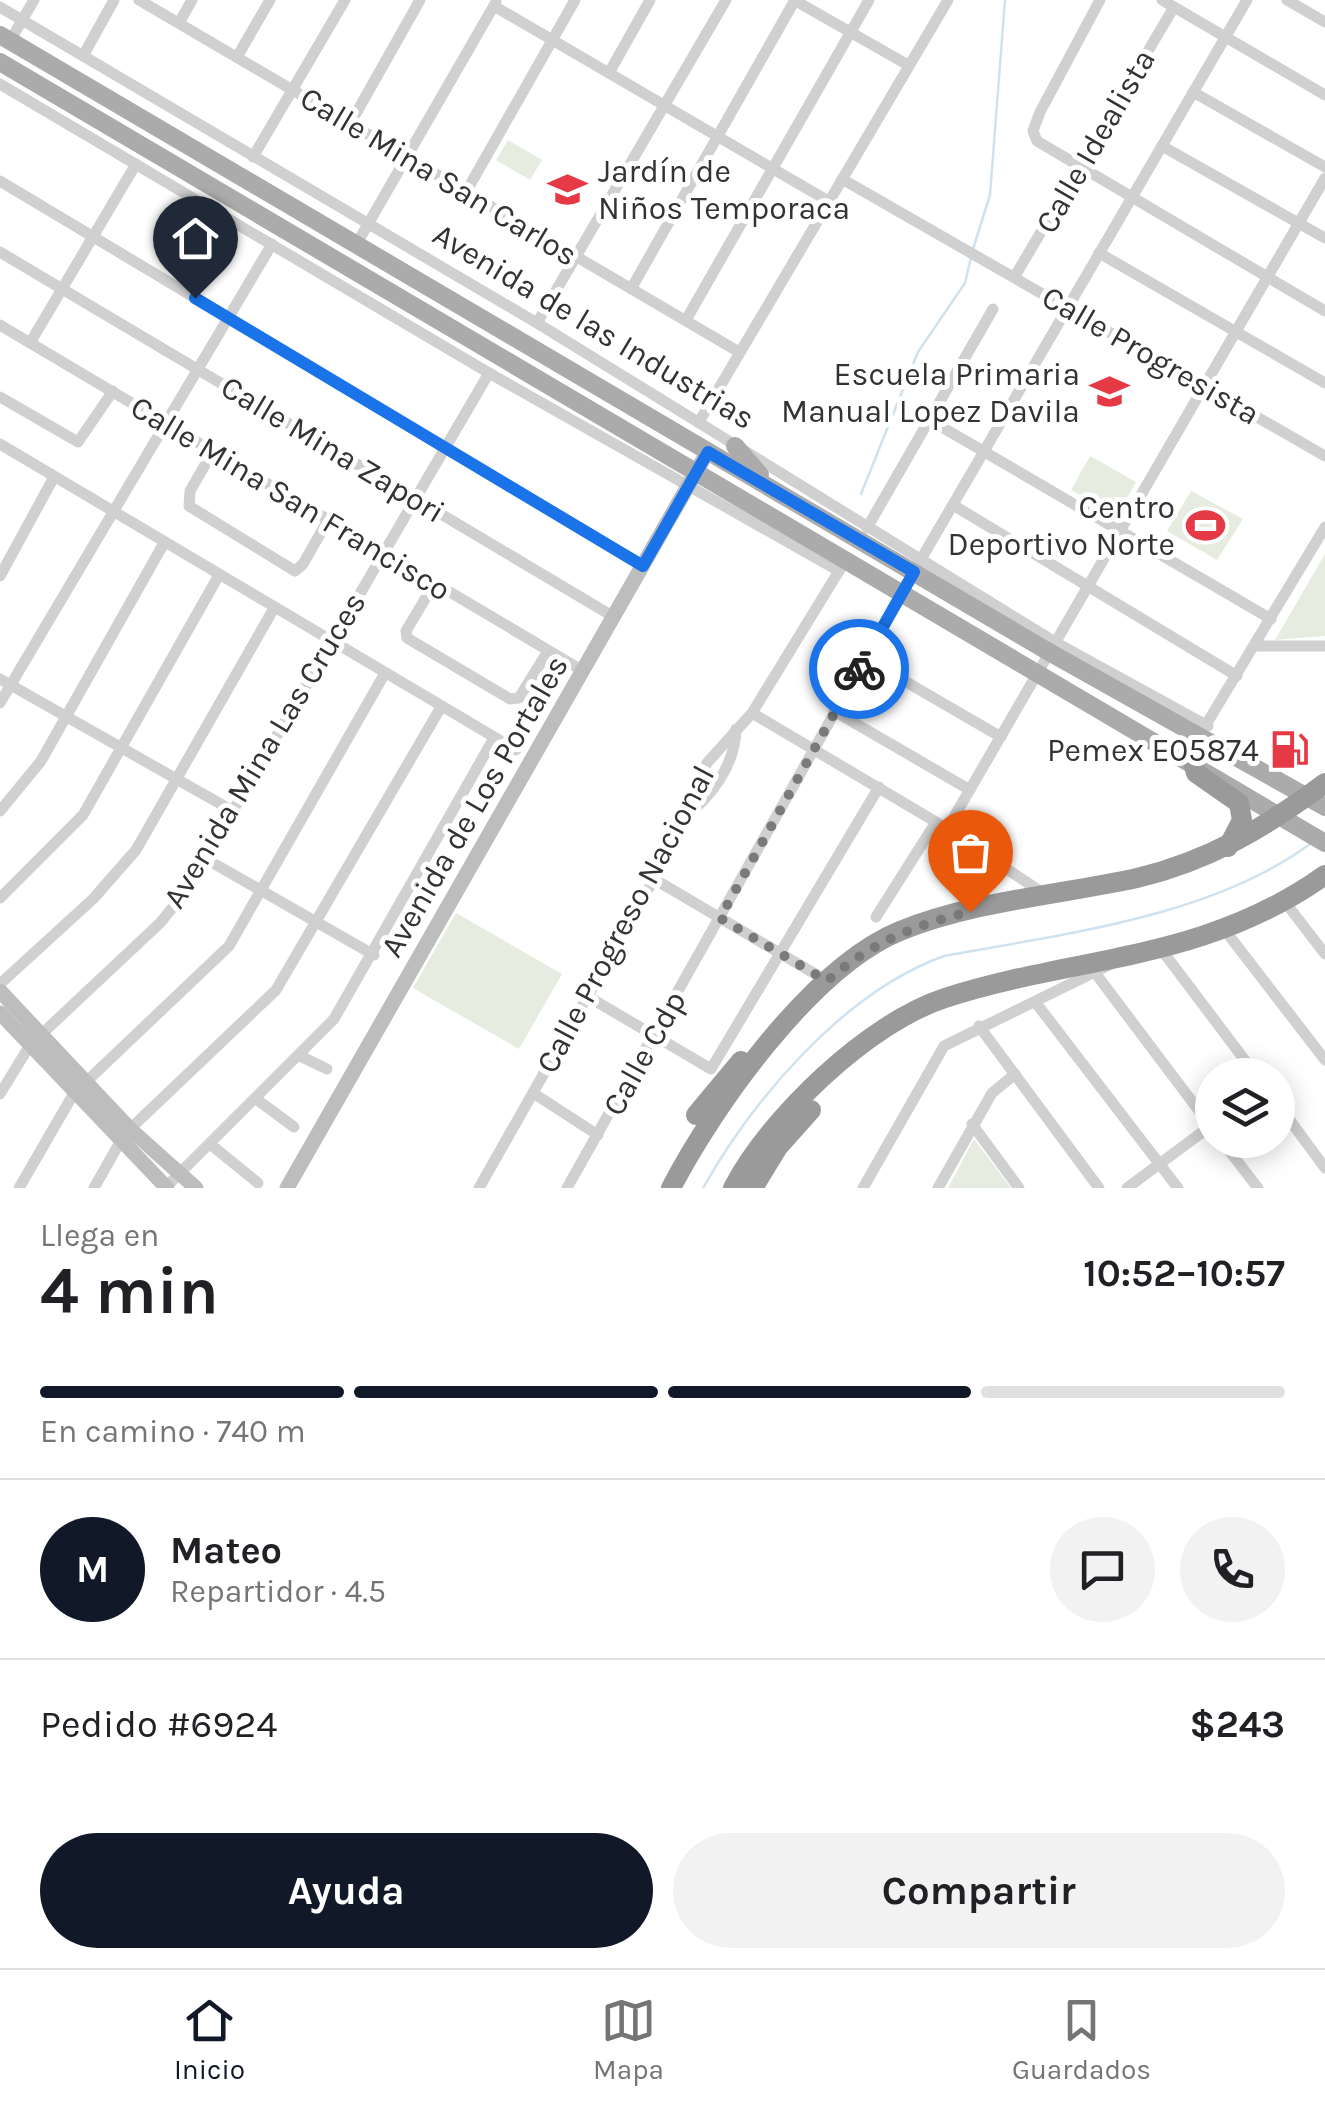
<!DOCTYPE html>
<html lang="es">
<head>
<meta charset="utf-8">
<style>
  :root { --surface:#fff; --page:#f2f2f2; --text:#202124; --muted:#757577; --line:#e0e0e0; --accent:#111827 }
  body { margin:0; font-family:Karla,sans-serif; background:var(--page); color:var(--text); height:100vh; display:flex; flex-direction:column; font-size:38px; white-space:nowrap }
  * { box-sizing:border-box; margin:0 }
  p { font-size:32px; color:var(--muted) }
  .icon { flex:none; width:55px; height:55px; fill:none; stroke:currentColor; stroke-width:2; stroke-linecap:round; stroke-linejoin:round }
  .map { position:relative; height:1188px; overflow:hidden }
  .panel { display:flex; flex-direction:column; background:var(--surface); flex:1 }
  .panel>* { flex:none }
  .buttons { position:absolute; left:1195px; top:1058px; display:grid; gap:20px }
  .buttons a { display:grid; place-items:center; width:100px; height:100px; border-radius:50%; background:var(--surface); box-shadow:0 5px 25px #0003; font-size:50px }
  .pin { position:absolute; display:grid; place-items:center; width:85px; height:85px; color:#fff; margin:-102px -42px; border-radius:50% 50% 50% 0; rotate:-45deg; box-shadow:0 0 10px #0007 }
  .pin .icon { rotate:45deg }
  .courier { position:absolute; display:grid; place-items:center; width:100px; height:100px; margin:-50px; border:8px solid #1a73e8; border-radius:50%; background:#fff; color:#222; box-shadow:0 2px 12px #0007 }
  .overview em { font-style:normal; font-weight:700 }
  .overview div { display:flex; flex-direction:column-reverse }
  .overview { display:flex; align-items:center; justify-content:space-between; height:170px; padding:0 40px }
  h1 { font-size:65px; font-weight:700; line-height:75px }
  .bar { display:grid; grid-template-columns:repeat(4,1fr); gap:15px 10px; align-content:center; height:120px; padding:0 40px }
  .bar i { height:12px; border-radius:8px; background:var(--line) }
  .bar .current { background:var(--accent) }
  .bar p { grid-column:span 4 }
  .line { display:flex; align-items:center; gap:25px; padding:0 40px; border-top:2px solid var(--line) }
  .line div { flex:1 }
  .round { display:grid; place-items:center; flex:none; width:105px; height:105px; border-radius:52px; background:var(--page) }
  .action { display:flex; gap:20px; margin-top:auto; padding:20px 40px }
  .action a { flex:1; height:115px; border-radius:60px; background:var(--accent); color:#fff; font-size:40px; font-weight:700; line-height:115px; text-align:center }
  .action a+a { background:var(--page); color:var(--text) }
  .tab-bar { display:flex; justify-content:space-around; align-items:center; height:140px; border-top:2px solid var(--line); background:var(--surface); font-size:28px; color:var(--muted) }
  .tab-bar a { display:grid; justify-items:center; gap:5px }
  .tab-bar .current { color:var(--accent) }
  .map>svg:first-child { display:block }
  .green { fill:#e6ecdf }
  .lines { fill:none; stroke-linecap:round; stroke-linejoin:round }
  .stream { stroke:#cfe2ee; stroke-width:2.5 }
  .street { stroke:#d0d0d0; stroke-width:11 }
  .secondary { stroke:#bdbdbd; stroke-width:15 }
  .primary { stroke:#ababab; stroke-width:18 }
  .highway { stroke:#9a9a9a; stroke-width:20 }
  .done { stroke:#7a7a7a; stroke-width:10; stroke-dasharray:0 18 }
  .route { stroke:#1a73e8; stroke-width:12 }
  .labels { text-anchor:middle; stroke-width:10; stroke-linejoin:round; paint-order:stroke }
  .street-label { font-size:32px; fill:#333; stroke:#fff }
  .poi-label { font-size:32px; fill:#333; stroke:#fff; text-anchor:end }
</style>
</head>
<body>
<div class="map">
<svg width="1325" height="1188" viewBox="0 0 1325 1188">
  <rect width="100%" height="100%" fill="#fff"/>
  <g class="green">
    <path d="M508,140L542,160L530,180L496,160Z"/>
    <path d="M1090,456L1136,482L1117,516L1071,490Z"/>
    <path d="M1191,491L1243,519L1217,560L1167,531Z"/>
    <path d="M1325,554V636L1275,640Z"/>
    <path d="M456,913L562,974L519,1049L413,988Z"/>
    <path d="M974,1139L1011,1188H948Z"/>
  </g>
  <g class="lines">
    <g class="stream">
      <path d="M973,249L990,195L1005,0"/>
      <path d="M861,494L918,352L965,283L971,257"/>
      <path d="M703,1188C754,1098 844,992 944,956C1063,934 1211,917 1310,844"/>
    </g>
    <g class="street">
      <path d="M139,0L739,352"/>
      <path d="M794,0L908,65"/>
      <path d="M1100,0L1040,112L1033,131L1037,141L1325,311"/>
      <path d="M1162,0L1325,95"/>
      <path d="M1287,0L1325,22"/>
      <path d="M494,6L830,202"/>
      <path d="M0,7L537,323L1055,642L1208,726"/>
      <path d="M179,23L192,0"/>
      <path d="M10,41L34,0"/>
      <path d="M83,56L114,0"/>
      <path d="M237,57L270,0"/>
      <path d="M609,73L650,0"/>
      <path d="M0,84L489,373L839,571"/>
      <path d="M1193,92L1325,167"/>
      <path d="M350,124L420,0"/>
      <path d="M1162,146L1325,238"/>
      <path d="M253,157L345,0"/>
      <path d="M842,179L1325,456"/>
      <path d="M0,181L643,566"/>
      <path d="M466,192L575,0"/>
      <path d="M356,245L496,2"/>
      <path d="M0,252L614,617"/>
      <path d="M1099,253L1325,383"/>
      <path d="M1015,276L1174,7"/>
      <path d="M631,289L795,0"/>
      <path d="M686,320L869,0"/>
      <path d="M537,323L726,0"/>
      <path d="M0,325L583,671"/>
      <path d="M30,343L136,164"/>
      <path d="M0,397L78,442L113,391"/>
      <path d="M928,419L1271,619"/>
      <path d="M699,422L948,0"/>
      <path d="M0,444L516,750"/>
      <path d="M213,451L190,491L189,506L295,571L303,564L328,520"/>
      <path d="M953,505L1237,676"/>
      <path d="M867,528L993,309"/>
      <path d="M0,576L54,477"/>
      <path d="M434,584L406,631L407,638L510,699L519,698L548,651"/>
      <path d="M1255,646H1325"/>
      <path d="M865,658L1001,737"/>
      <path d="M0,679L233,811"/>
      <path d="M0,703L272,244"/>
      <path d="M834,711L970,790"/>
      <path d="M752,713L936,822L1046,895"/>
      <path d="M1186,758L1325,527"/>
      <path d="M0,811L41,761L164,543"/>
      <path d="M683,819C711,797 735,766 736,729"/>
      <path d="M947,829L1325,178"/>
      <path d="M206,859L374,955"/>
      <path d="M654,879L827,981"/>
      <path d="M0,898L83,815L219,575"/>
      <path d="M1285,902L1325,954"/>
      <path d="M876,917L936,822"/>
      <path d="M1224,929L1325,1060"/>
      <path d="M1161,949L1256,1075"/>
      <path d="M1096,974L1212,1128"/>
      <path d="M0,984L93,899L136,850L274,608"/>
      <path d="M587,996L711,1069L879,787"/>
      <path d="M1036,1003L1178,1188"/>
      <path d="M979,1026L1099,1188"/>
      <path d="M300,1056L327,1069"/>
      <path d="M86,1082L229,946L385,673"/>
      <path d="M533,1093L598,1135"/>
      <path d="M0,1094L30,1045L160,923L186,891L489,373"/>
      <path d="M256,1099L294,1127"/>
      <path d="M1278,1104L1325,1168"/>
      <path d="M972,1124L1019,1188"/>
      <path d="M130,1129L276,990L441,707"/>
      <path d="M1221,1140L1258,1188"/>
      <path d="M210,1144L258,1183"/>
      <path d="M19,1188L74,1093"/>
      <path d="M94,1188L120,1142"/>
      <path d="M165,1188L334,1019L494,738"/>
      <path d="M479,1188L654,879L707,763L752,713L842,566"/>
      <path d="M567,1188L920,561L1247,0"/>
      <path d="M863,1188L944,1046L1113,963"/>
      <path d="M938,1188L992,1093L1015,1074"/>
      <path d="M1127,1188L1212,1125"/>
    </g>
    <g class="secondary">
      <path d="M0,991L130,1129L196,1188"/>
      <path d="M0,1013L167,1188"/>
      <path d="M287,1188L708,451"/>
    </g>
    <g class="primary">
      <path d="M0,35L1049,652L1325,807"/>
      <path d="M0,62L1325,843"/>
      <path d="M735,446L760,475"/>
    </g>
    <g class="highway">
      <path d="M1193,762L1196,773L1239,803L1242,820L1228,847"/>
      <path d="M696,1115L741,1061"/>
      <path d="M671,1188C714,1105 812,967 900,931C974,901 1059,895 1137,878C1209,861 1266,827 1325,783"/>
      <path d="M733,1188C770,1117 868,1023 945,998C1078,955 1203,962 1325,875"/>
      <path d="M753,1188L778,1147L811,1110"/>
    </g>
  </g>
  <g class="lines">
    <path class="done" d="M859,669L720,918L827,981C871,943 914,925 970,912"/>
    <path class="route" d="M195,298L643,566L708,452L914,572L859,669"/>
  </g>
  <defs>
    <symbol id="school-bare" viewBox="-9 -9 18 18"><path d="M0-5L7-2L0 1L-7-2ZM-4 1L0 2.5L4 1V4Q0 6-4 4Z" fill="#e63946" stroke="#fff" stroke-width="2.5" paint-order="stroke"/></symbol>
    <symbol id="stadium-bare" viewBox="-9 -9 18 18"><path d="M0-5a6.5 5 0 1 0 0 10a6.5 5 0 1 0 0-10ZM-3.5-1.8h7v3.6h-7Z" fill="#e63946" stroke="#fff" stroke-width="2.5" paint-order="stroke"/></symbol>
    <symbol id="fuel-bare" viewBox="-9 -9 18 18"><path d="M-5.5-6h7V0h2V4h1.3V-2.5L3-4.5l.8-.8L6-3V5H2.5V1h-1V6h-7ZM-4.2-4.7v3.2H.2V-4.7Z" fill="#e63946" stroke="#fff" stroke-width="2.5" paint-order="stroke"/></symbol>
  </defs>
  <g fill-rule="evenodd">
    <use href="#school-bare" x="540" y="162" width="55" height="55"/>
    <use href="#school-bare" x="1082" y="364" width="55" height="55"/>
    <use href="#stadium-bare" x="1178" y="498" width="55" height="55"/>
    <use href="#fuel-bare" x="1262" y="722" width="55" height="55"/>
  </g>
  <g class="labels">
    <g class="street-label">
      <text transform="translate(1095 141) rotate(-60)" y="11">Calle Idealista</text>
      <text transform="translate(439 176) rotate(31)" y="11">Calle Mina San Carlos</text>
      <text transform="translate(594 326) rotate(31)" y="11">Avenida de las Industrias</text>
      <text transform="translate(1151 355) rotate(30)" y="11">Calle Progresista</text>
      <text transform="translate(333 449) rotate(31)" y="11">Calle Mina Zapori</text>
      <text transform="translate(291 498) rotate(31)" y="11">Calle Mina San Francisco</text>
      <text transform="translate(264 750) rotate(-59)" y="11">Avenida Mina Las Cruces</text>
      <text transform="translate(474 806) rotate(-60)" y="11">Avenida de Los Portales</text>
      <text transform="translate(625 919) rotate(-62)" y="11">Calle Progreso Nacional</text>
      <text transform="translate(644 1053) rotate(-61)" y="11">Calle Cdp</text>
    </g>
    <g class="poi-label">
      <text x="598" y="182" text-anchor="start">Jardín de<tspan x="598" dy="37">Niños Temporaca</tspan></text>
      <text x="1080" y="385">Escuela Primaria<tspan x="1080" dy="37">Manual Lopez Davila</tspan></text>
      <text x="1175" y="518">Centro<tspan x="1175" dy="37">Deportivo Norte</tspan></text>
      <text x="1259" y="761">Pemex E05874</text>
    </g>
  </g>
</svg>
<div class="buttons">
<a><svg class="icon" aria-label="layers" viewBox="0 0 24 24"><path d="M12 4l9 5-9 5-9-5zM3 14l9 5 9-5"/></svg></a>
</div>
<div class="pin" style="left:970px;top:912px;background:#ea580c"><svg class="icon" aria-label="bag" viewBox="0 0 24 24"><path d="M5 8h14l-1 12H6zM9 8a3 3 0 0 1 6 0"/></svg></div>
<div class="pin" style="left:195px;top:298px;background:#1f2937"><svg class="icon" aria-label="home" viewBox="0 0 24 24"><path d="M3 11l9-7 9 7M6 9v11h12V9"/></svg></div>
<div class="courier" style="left:859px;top:669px"><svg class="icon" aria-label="bike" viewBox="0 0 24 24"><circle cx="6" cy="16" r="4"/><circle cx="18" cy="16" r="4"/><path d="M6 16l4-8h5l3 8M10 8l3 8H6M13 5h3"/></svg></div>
</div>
<section class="panel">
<div class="overview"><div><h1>4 min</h1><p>Llega en</p></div><em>10:52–10:57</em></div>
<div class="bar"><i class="current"></i><i class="current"></i><i class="current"></i><i></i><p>En camino · 740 m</p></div>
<div class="line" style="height:180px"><b class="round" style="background:var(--accent);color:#fff">M</b><div><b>Mateo</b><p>Repartidor · 4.5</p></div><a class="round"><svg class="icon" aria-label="chat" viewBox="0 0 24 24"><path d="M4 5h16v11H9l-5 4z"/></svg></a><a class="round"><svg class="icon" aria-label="phone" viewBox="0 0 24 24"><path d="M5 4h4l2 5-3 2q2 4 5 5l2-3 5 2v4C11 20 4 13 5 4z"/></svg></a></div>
<div class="line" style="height:130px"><div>Pedido #6924</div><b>$243</b></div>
<div class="action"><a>Ayuda</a><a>Compartir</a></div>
</section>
<nav class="tab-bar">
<a class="current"><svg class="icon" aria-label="home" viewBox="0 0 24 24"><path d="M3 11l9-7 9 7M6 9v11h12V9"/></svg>Inicio</a>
<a><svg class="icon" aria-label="map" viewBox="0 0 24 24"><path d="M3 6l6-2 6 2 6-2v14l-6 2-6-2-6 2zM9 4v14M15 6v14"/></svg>Mapa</a>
<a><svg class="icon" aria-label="saved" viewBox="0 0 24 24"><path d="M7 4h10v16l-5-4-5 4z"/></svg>Guardados</a>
</nav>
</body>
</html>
